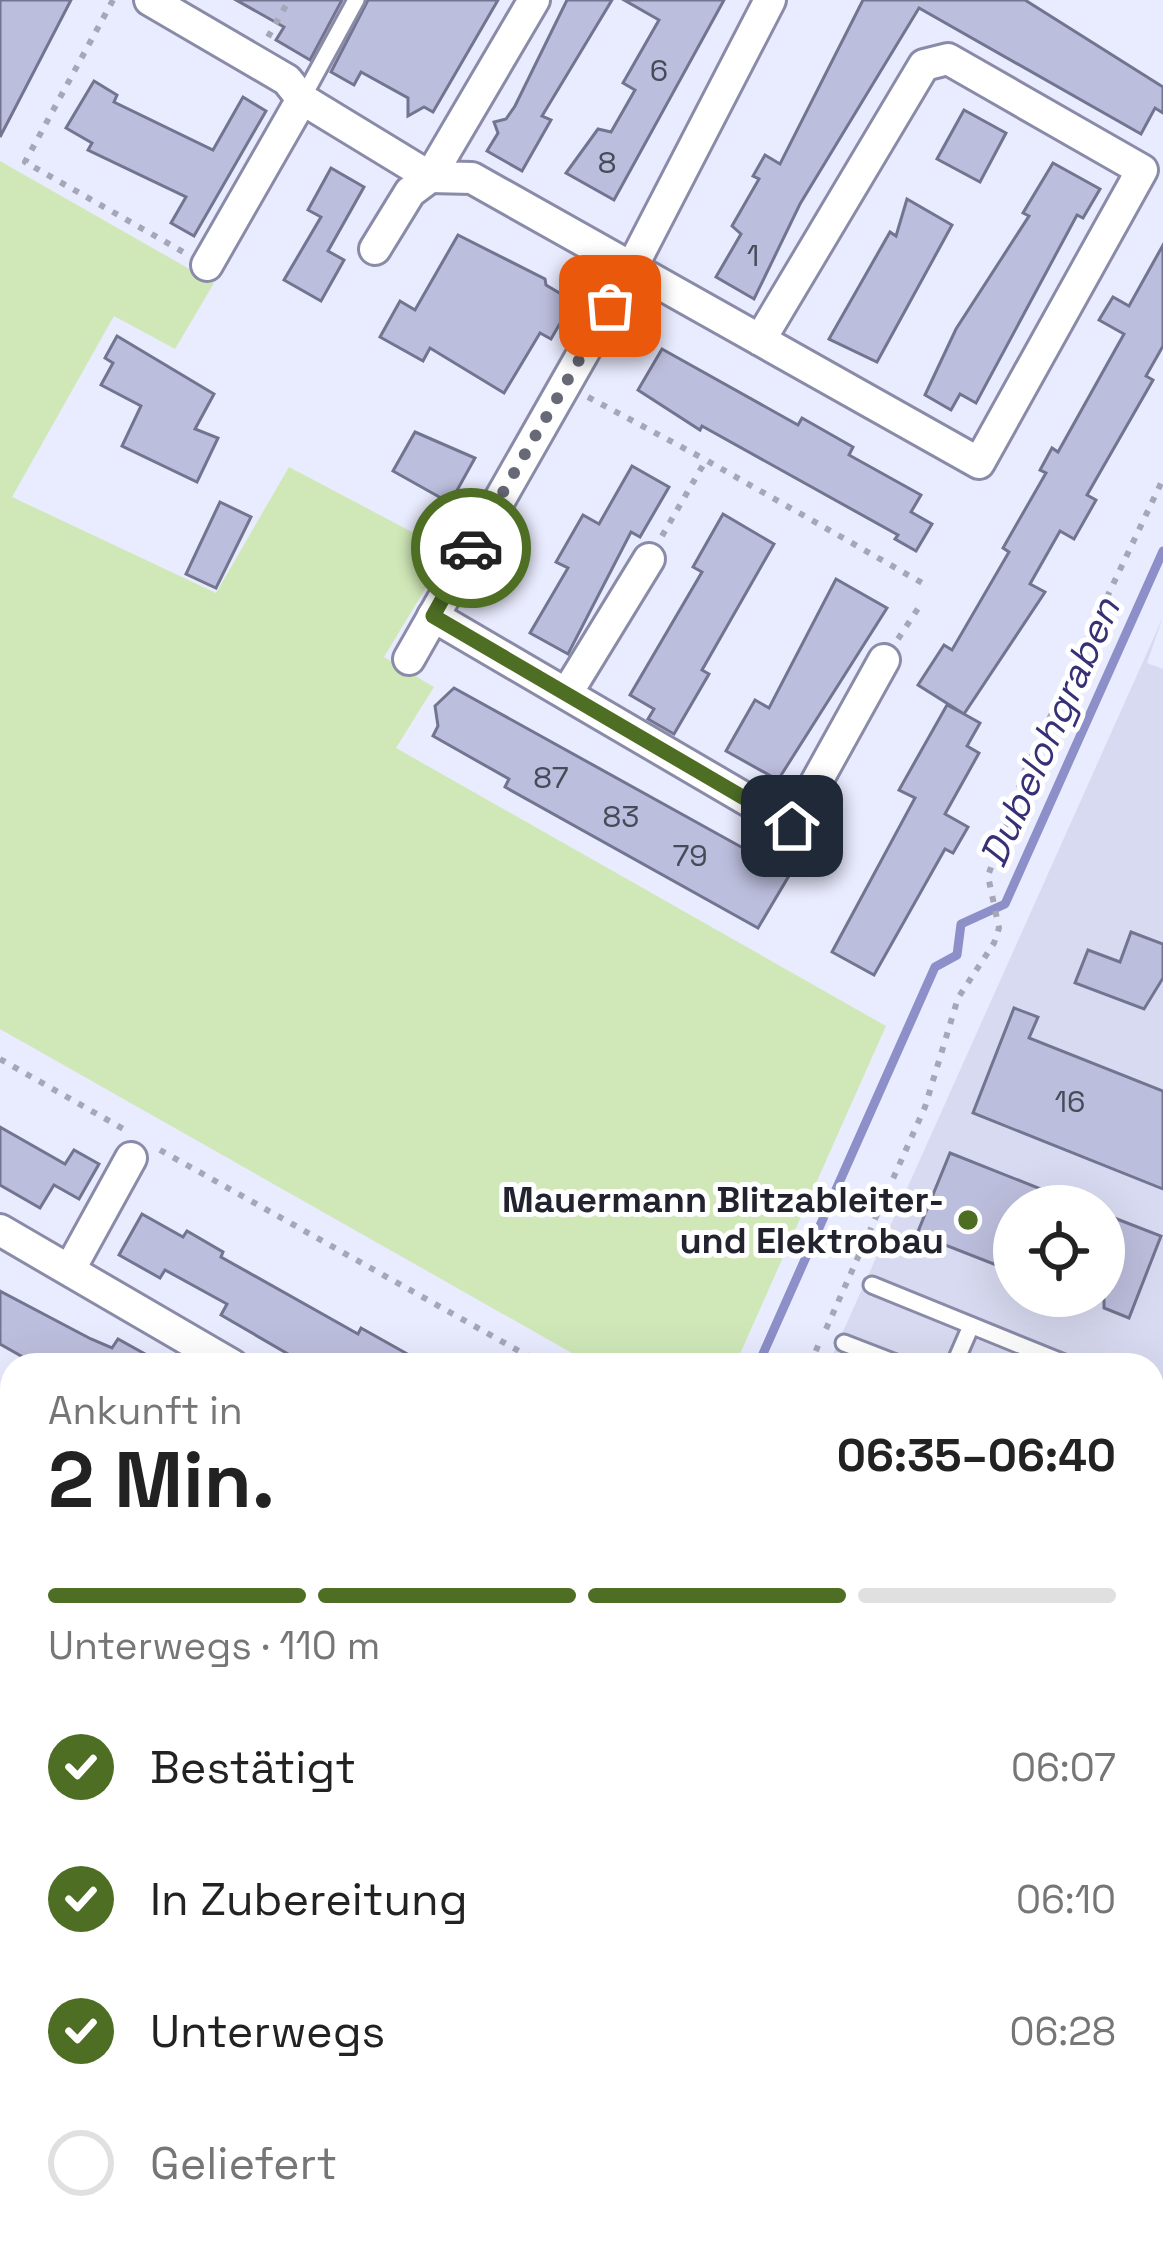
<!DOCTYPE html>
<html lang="de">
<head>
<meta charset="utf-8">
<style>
  :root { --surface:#fff; --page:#f2f2f2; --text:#222; --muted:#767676; --line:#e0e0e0; --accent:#4e6e24 }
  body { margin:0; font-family:"Space Grotesk",sans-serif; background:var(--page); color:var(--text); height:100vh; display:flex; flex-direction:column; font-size:45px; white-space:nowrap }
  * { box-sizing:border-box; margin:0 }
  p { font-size:39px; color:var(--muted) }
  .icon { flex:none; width:66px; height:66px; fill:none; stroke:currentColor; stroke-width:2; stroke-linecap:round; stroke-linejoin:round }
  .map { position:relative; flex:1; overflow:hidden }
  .side { position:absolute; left:0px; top:1353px; width:1164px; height:903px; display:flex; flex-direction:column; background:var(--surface); border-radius:36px 36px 0 0; box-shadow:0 12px 48px #0002 }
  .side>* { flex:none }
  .controls { position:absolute; left:993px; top:1185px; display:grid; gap:24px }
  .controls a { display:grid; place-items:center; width:132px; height:132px; border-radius:50%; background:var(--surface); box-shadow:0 12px 48px #0002; font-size:60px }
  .pin { position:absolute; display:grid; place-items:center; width:102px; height:102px; color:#fff; margin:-51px; border-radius:24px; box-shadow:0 6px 18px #0006 }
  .courier { position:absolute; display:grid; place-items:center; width:120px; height:120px; margin:-60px; border:9px solid #4e6e24; border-radius:50%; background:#fff; color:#222; box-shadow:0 3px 15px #0007 }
  .head em { font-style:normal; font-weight:600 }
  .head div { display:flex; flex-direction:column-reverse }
  .head { display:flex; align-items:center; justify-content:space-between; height:204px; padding:0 48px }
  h1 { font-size:78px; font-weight:600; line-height:90px }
  .bar { display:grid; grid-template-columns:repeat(4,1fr); gap:18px 12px; align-content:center; height:144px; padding:0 48px }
  .bar i { height:15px; border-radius:9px; background:var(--line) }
  .bar .current { background:var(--accent) }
  .bar p { grid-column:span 4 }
  ol { padding:0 48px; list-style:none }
  li { display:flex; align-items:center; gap:36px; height:132px }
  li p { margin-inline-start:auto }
  li .icon { padding:12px; border-radius:50%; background:var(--accent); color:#fff; stroke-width:4 }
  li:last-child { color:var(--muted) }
  li i { width:66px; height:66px; border:6px solid var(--line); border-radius:50% }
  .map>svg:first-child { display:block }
  .built { fill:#d8daf1; fill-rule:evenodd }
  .green { fill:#d0e8b8 }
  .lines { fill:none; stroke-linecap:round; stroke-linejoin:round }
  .stream { stroke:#8c8fc8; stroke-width:9 }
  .building { fill:#bcbedd; stroke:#727490; stroke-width:3 }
  .service-casing { stroke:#898ba8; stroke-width:21 }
  .minor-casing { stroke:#898ba8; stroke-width:36 }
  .path { stroke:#a5a6b6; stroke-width:6; stroke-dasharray:6 9; stroke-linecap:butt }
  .service { stroke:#fff; stroke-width:15 }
  .minor { stroke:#fff; stroke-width:30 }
  .done { stroke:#686977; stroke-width:12; stroke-dasharray:0 21.6 }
  .route { stroke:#4e6e24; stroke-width:15 }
  .poi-dot { fill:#4e6e24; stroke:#fff; stroke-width:4.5 }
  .labels { text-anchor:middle; stroke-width:10; stroke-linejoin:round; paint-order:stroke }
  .number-label { font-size:30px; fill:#484a5a }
  .poi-label { font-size:36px; font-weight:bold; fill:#22232e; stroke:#fff; text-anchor:end }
  .water-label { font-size:39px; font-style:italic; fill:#363176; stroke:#fff }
</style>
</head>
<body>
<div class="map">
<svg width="1163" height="2254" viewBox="0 0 1163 2254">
  <rect width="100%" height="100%" fill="#e9ebfe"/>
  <g class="built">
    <path d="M1163,617L1147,663L1163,669V1874L1152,1870V1365H828ZM1014,1206H1104V1296H1014Z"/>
    <path d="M1163,2166V2254H1127L1131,2244H1152V2193Z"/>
    <path d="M799,2244H1109L1104,2254H794Z"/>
  </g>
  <g class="green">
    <path d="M0,161L214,283L175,349L114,316L12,497L216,593L289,467L448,551L384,657L434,687L396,748L886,1026L735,1365H593L0,1029Z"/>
    <path d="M289,2244H392L388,2254H284Z"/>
    <path d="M425,2244H737L732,2254H420Z"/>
  </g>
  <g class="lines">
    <g class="stream">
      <path d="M758,1365L935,967L957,955L961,924L1005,904L1163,551"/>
      <path d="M1152,2131L1163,2104"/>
      <path d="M342,2244V2254"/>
      <path d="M1106,2254L1109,2244"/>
    </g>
  </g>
  <g class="building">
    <path d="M0,0H71L0,137Z"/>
    <path d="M236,0H342L310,60L276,40L284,27Z"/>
    <path d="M368,0H498L433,112L424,107L408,116V98L361,72L354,85L331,72Z"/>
    <path d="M567,0H612L542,116L551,120L522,171L487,151L498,133L494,122L506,119L515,106Z"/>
    <path d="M624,0H724L614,200L566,173L598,129L611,132L635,90L623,83L659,20Z"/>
    <path d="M863,0H1025L1163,87V113L1155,108L1141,134L919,8L800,204L754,299L716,277L741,234L732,226L759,179L753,176L765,155L780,164Z"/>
    <path d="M94,81L117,95L114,102L213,150L243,97L266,111L194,236L171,223L186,197L88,150L92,143L66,128Z"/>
    <path d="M964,110L1006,133L980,182L937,159Z"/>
    <path d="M1053,163L1100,189L1083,218L1077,215L976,403L960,394L951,410L925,395L956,329L1029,216L1023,213Z"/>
    <path d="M331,168L364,187L328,251L344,260L321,301L284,280L321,217L308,210Z"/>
    <path d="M907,199L952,225L877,362L829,339L890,232L896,236Z"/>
    <path d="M458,235L545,279L546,285L573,301L551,339L540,333L504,393L430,348L423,361L380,337L400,301L415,310Z"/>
    <path d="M1163,245V346L1146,376L1153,380L1087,495L1096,500L1074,539L1060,531L1030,584L1045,592L964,714L980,723L967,746L979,753L945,814L968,827L953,853L945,849L874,975L832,952L915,798L899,790L947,705L964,714L918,685L944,645L952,650L1009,552L1003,548L1046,473L1040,470L1052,448L1058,452L1124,334L1099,320L1113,297L1129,306Z"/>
    <path d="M117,336L214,394L195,429L218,438L197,482L122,446L141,406L101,385L113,363L105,358Z"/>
    <path d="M662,349L798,425L802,418L853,447L849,455L921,495L911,512L932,524L916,551L895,539L898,535L702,426L700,430L638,390Z"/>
    <path d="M415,432L475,458L450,503L393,471Z"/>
    <path d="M632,466L669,487L640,537L631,532L568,654L530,633L568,568L556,562L583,515L599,524Z"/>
    <path d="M220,502L251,517L216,588L186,574Z"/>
    <path d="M723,514L774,544L702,670L709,674L674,734L648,719L654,709L630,695L702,572L693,567Z"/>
    <path d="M836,579L887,608L778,780L726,751L755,700L769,708Z"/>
    <path d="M454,688L790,874L758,928L505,787L509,779L433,736L438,726L435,706Z"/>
    <path d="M1131,932L1163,944V978L1144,1009L1075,983L1088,950L1120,962Z"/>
    <path d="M1014,1008L1038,1017L1029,1038L1163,1091V1189L973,1113Z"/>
    <path d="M0,1127L65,1164L74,1150L99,1164L79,1199L54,1185L40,1208L0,1185Z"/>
    <path d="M950,1153L1081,1205V1206H1014V1272L917,1234Z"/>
    <path d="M142,1214L183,1237L187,1231L223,1252L221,1257L358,1334L361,1328L427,1365H307L221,1315L227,1304L165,1270L160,1278L119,1255Z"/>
    <path d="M1104,1214L1161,1236L1129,1318L1104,1308Z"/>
    <path d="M0,1291L91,1339L112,1348L118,1339L165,1365H37L0,1344Z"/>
  </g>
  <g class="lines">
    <defs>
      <g id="service">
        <path d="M302,99L356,0"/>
        <path d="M872,1285L1069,1365"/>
        <path d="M844,1343L901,1365"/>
        <path d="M954,1365L971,1326"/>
      </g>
      <g id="minor">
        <path d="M150,0L287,80L302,99L430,177L410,192L375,249"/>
        <path d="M534,0L430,177L472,178L979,463L1142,170L948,59L924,65L760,340"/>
        <path d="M207,265L302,99"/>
        <path d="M433,616L792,826L884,660"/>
        <path d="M409,659L632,267L770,0"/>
        <path d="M567,693L649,559"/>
        <path d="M0,1230L232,1365"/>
        <path d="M70,1269L131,1158"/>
        <path d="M1152,1442L1163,1415"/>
        <path d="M0,1514L12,1521"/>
        <path d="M0,1703L12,1682"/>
        <path d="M1152,1766L1163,1770"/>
        <path d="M0,2189L12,2196"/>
        <path d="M86,2244L103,2254"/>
        <path d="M775,2254L780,2244"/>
      </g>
    </defs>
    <use href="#service" class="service-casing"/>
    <use href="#minor" class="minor-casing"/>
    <g class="path">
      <path d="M113,0L25,162L185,253"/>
      <path d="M268,37L289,0"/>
      <path d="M588,397L706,460"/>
      <path d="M662,536L706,460L924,584"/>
      <path d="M898,639L919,607"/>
      <path d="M0,1059L127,1131"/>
      <path d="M160,1150L544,1365"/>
      <path d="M826,1329L925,1107L958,998L994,943L999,928L988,876L1025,770L1163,479"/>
      <path d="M810,1365L820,1341"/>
      <path d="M1152,2174L1163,2147"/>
      <path d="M266,2254L271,2244"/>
      <path d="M1119,2254L1123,2244"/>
    </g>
    <use href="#service" class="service"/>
    <use href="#minor" class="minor"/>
  </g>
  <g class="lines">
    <path class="done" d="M471,548L610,306"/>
    <path class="route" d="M471,548L433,616L792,826"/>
  </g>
  <circle class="poi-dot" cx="968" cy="1220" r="12"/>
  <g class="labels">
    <g class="number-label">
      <text x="659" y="81">6</text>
      <text x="607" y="173">8</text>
      <text x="753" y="266">1</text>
      <text x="551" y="788">87</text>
      <text x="621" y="827">83</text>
      <text x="690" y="866">79</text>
      <text x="1070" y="1112">16</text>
    </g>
    <g class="poi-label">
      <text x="944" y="1212">Mauermann Blitzableiter-<tspan x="944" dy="41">und Elektrobau</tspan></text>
    </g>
    <g class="water-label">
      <text transform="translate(1049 732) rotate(-66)" y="14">Dubelohgraben</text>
    </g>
  </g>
</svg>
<div class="controls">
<a><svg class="icon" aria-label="locate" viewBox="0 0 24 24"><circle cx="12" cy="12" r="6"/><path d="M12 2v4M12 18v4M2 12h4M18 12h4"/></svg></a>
</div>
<div class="pin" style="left:610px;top:306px;background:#ea580c"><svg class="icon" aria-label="bag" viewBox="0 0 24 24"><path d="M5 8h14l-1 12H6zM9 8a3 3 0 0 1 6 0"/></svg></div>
<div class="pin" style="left:792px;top:826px;background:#1f2937"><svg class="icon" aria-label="home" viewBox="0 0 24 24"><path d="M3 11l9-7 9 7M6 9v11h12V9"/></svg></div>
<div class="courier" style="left:471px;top:548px"><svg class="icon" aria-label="car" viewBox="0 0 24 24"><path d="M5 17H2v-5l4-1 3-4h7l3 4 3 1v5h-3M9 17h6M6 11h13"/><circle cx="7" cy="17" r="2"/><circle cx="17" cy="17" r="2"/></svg></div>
<section class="side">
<div class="head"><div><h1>2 Min.</h1><p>Ankunft in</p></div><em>06:35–06:40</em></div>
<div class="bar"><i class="current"></i><i class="current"></i><i class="current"></i><i></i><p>Unterwegs · 110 m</p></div>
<ol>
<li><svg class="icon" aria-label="check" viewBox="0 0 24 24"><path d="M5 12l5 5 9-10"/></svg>Bestätigt<p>06:07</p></li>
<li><svg class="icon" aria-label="check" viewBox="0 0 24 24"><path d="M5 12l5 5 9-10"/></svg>In Zubereitung<p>06:10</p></li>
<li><svg class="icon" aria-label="check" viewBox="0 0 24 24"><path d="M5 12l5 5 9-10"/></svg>Unterwegs<p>06:28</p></li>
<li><i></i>Geliefert</li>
</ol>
</section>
</div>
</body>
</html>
